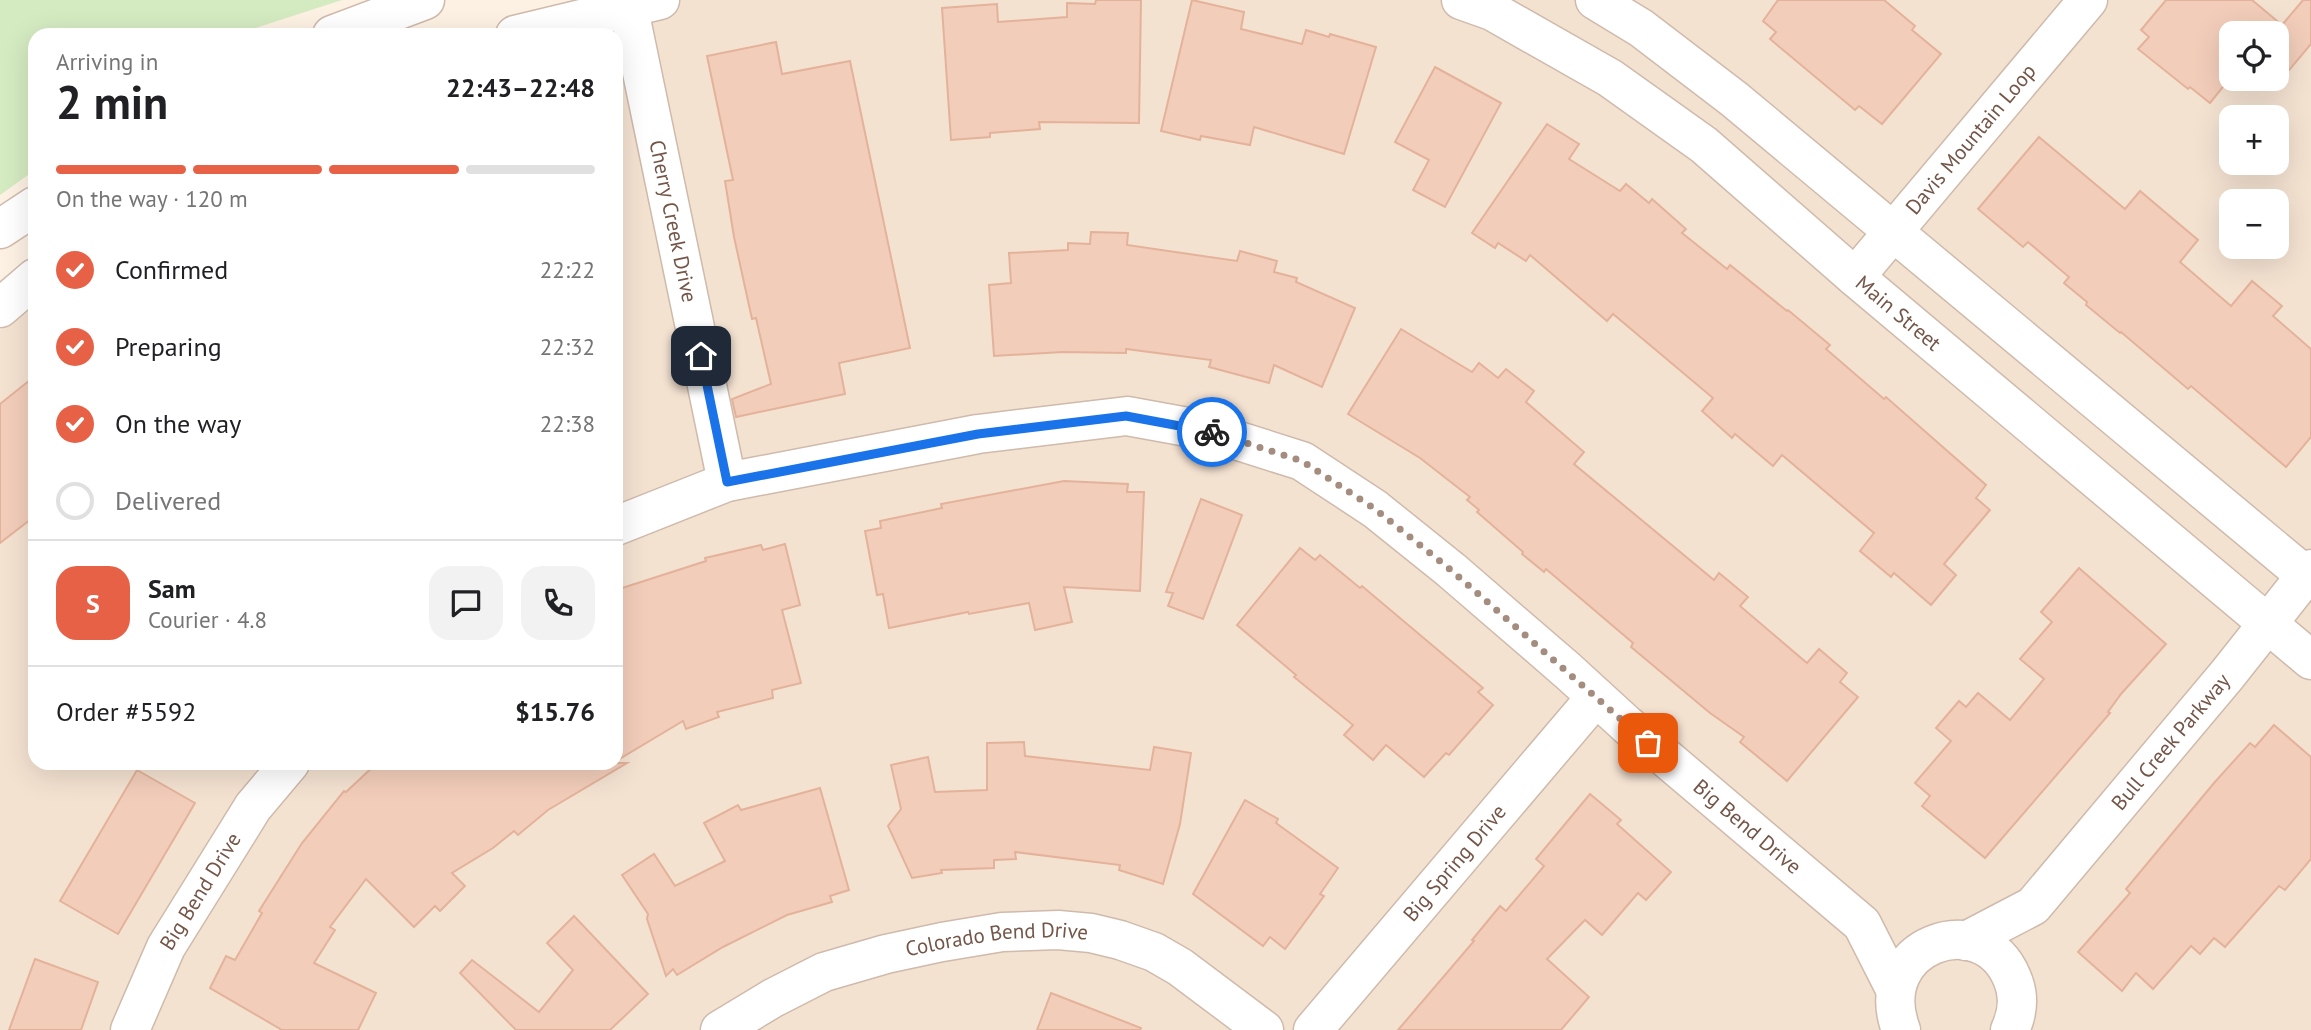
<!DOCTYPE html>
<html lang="en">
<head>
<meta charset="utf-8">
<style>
  :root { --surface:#fff; --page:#f2f2f2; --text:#202124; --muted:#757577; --line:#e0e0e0; --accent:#e76147 }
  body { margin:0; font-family:"PT Sans",sans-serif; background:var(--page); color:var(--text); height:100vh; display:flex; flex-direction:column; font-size:26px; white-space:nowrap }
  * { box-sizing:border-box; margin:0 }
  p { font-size:23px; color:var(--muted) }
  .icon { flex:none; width:38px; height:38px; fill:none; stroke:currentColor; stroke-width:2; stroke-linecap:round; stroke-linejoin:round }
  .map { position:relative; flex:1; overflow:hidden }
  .drawer { position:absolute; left:28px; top:28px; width:595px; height:742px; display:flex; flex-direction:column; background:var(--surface); border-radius:21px; box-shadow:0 7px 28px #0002 }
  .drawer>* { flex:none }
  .fabs { position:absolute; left:2219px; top:21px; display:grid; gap:14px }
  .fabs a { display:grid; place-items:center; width:70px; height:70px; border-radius:14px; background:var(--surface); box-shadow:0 7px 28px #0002; font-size:35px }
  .pin { position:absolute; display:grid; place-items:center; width:60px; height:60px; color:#fff; margin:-30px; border-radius:14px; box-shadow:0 4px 10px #0006 }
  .courier { position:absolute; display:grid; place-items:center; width:70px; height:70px; margin:-35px; border:5px solid #1a73e8; border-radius:50%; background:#fff; color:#222; box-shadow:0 2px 9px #0007 }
  .headline em { font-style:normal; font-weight:700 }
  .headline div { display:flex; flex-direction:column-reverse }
  .headline { display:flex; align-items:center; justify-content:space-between; height:119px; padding:0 28px }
  h1 { font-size:46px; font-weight:700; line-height:52px }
  .bar { display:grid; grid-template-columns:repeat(4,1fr); gap:10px 7px; align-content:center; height:84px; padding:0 28px }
  .bar i { height:9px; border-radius:5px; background:var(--line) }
  .bar .active { background:var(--accent) }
  .bar p { grid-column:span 4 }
  .line { display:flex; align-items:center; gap:18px; padding:0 28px; border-top:2px solid var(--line) }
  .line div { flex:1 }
  .round { display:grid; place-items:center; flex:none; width:74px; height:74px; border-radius:21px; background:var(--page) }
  ol { padding:0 28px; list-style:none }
  li { display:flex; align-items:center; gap:21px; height:77px }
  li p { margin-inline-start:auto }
  li .icon { padding:7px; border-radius:50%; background:var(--accent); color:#fff; stroke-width:4 }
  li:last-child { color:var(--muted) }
  li i { width:38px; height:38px; border:4px solid var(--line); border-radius:50% }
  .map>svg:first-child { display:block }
  .residential { fill:#f4e2d1; fill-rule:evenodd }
  .green { fill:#d4eac1 }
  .building { fill:#f2cdba; stroke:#e4b29a; stroke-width:2 }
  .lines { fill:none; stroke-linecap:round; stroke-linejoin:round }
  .minor-casing { stroke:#cfbaac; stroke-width:41 }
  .minor { stroke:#fff; stroke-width:38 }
  .done { stroke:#a48c7f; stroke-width:7; stroke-dasharray:0 12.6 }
  .route { stroke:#1a73e8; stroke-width:9 }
  .labels { text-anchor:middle; stroke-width:6; stroke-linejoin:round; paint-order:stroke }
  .street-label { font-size:21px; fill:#745649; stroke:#fff5e9 }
</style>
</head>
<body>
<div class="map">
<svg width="2311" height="1030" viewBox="0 0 2311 1030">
  <rect width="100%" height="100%" fill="#fcf1e3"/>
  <path class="residential" d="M605,0H2311V1030H0V330L35,305V763H616V35H601ZM2231,33H2277V79H2231ZM2231,117H2277V163H2231ZM2231,201H2277V247H2231Z"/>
  <path class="green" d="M0,0H342L234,35H35V170L0,195Z"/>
  <g class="building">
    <path d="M1096,0H1141L1139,123L1039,122L1040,129L990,133V137L951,140L942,8L997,4L998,22L1067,17V3L1095,4Z"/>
    <path d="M1192,0L1244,12L1241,29L1302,44L1306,30L1329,37L1330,34L1376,47L1344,154L1254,127L1250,145L1201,136L1200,140L1161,131Z"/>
    <path d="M1778,0H1884L1915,26L1912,30L1941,54L1882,124L1859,106L1855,110L1770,39L1776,32L1763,21Z"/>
    <path d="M2166,0H2252L2282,25L2303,0H2311V44L2274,88L2263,79H2277V33H2231V77L2210,103L2190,87L2188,89L2138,49L2149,37L2141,30Z"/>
    <path d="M776,42L782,74L850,61L910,348L839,363L845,394L736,417L732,399L771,384L756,318L752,319L734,237L725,181L733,180L707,56Z"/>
    <path d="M1435,67L1501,103L1445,207L1413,190L1429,160L1395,142Z"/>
    <path d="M1547,124L1579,144L1569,159L1620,191L1626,184L1649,203L1652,199L1686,229L1682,233L1727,269L1730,265L1787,311L1788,310L1830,345L1826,349L1884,399L1886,397L1986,485L1976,498L1990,510L1944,564L1956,575L1931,605L1894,573L1891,577L1860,551L1874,533L1782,455L1773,466L1735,434L1732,438L1702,411L1713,398L1613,314L1607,321L1530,255L1526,261L1498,243L1495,248L1472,233Z"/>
    <path d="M2039,137L2125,209L2140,191L2198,240L2180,262L2231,306L2252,281L2282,306L2273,316L2311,349V437L2286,467L2191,386L2188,389L2121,332L2120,333L2086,305L2087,302L2064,283L2069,277L2028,242L2023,247L1978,209Z"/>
    <path d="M1091,232L1128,233L1127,245L1237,261L1240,251L1277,261L1274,272L1297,278L1296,282L1355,308L1322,387L1274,365L1269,383L1209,367L1211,360L1126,349V353L1063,352L994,356L989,285L1011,283L1009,253L1068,250V243L1090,244Z"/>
    <path d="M1401,329L1472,372L1479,363L1498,378L1506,369L1534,391L1526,402L1584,452L1574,464L1714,580L1719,573L1748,597L1740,606L1807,663L1819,649L1847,673L1840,682L1858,697L1787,781L1740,742L1744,737L1710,713L1631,647L1633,643L1546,569L1544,572L1522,554L1523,552L1477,512L1479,510L1467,500L1470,497L1420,458L1348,414Z"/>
    <path d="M35,376V516L0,543V404Z"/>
    <path d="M1064,481L1128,484L1127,492H1144L1140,591L1064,587L1072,622L1035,630L1029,603L969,614L968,612L889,628L883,594L877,595L865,531L881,528L880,521L942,508L941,504Z"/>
    <path d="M1201,499L1242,515L1203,619L1168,606L1173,593L1166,592Z"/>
    <path d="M785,544L800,605L782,610L801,683L772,690L773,698L717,712L719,717L686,729L683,721L616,761V590L706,561L705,558L761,545L763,550Z"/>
    <path d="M1300,548L1315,560L1320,555L1360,588L1362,586L1483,688L1478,692L1493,705L1449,755L1446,753L1424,777L1386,745L1373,760L1344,735L1353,725L1294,677L1296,675L1237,625Z"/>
    <path d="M2079,568L2166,644L2121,694L2108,712L2110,713L1985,858L1922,806L1930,796L1915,783L1951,741L1936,728L1959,701L1966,707L1978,693L2010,720L2044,679L2020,659L2052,622L2041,612Z"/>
    <path d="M2274,725L2311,757V859L2285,890L2279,886L2225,947L2214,938L2200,954L2191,946L2153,989L2136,973L2122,991L2078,952L2130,893L2126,889L2214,783L2250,743L2255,747Z"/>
    <path d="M1024,742L1025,756L1150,770L1154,747L1191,753L1180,824L1163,884L1119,870L1120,865L1015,852L1016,859L994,860V868L941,870L942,873L912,878L888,826L901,809L891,765L928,757L935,792L987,790V743Z"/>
    <path d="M377,763H627L548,810L518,835L514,831L493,848L452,873L465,886L440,911L435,906L414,927L366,879L330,927L335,930L314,963L376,993L358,1030H282L210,988L226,956L235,960L262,913L259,911L302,843L344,791L346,792Z"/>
    <path d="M137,770L195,803L118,934L60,901Z"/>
    <path d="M820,788L849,890L830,896L832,902L787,915L723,947L677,975L673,969L666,976L647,919L648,914L622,875L654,854L675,886L725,861L704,823L738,805L741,810Z"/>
    <path d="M1590,794L1621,820L1617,824L1671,872L1646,900L1638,893L1602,935L1585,920L1547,959L1589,997L1561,1030H1398L1474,941L1472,940L1500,906L1506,911L1544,866L1536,859Z"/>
    <path d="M1245,800L1278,819L1276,823L1338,868L1320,894L1324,896L1285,949L1270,937L1263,946L1193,894Z"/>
    <path d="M574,916L648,994L610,1030H516L460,973L472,960L539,1012L573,970L547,943Z"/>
    <path d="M35,959L98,982L81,1030H9Z"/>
    <path d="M1051,993L1141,1028L1140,1030H1037Z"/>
  </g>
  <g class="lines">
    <defs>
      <g id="minor">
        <path id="s1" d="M627,0L727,482"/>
        <path id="s2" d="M1461,0L1492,11L1610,78L1704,145L1855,277L2311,660"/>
        <path d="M1595,0L1641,28L1734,99L2311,580"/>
        <path d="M332,35L425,0"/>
        <path d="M515,35L660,0"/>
        <path d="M0,229L35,206"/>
        <path id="s3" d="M1855,277L2088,0"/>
        <path d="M0,308L35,278"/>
        <path id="s4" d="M616,526L727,482L978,434L1127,416L1204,430L1302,461L1375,509L1451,570L1568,671L1627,725L1862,924L1895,989"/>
        <path id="s5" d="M1966,941L2033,906L2227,675L2311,569"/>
        <path id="s6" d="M130,1030L166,947L253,807L290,763"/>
        <path id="s7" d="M720,1030L773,998L824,972L886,954L942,942L1002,932L1058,930L1091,933L1120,940L1154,952L1180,967L1264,1030"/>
        <path id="s8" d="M1313,1030L1596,697"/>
        <path d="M1901,1030C1869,945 1982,905 2012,978C2020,996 2018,1013 2010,1030"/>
      </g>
    </defs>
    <use href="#minor" class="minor-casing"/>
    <use href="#minor" class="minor"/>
  </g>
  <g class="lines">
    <path class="done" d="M1212,432L1302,461L1375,509L1451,570L1648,743"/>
    <path class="route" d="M701,356L727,482L978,434L1126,416L1212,432"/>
  </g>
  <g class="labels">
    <g class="street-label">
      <text dy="7" stroke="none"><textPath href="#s3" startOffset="180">Davis Mountain Loop</textPath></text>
      <text dy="7" stroke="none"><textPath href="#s1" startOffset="226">Cherry Creek Drive</textPath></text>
      <text dy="7" stroke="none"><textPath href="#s2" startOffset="541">Main Street</textPath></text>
      <text dy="7" stroke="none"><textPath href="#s5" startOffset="290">Bull Creek Parkway</textPath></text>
      <text dy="7" stroke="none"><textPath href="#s4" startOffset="1283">Big Bend Drive</textPath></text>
      <text dy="7" stroke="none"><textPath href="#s8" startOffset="219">Big Spring Drive</textPath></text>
      <text dy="7" stroke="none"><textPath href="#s6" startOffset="156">Big Bend Drive</textPath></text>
      <text dy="7" stroke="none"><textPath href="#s7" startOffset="296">Colorado Bend Drive</textPath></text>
    </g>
  </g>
</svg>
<div class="fabs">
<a><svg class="icon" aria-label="locate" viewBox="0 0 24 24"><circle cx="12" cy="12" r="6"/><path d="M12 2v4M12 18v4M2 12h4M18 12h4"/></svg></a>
<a>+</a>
<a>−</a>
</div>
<div class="pin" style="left:1648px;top:743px;background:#ea580c"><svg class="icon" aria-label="bag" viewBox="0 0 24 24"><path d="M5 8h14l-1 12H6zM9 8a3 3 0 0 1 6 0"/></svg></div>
<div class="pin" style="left:701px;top:356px;background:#1f2937"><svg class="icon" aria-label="home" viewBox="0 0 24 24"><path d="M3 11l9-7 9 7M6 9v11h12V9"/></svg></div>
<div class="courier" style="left:1212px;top:432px"><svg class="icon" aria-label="bike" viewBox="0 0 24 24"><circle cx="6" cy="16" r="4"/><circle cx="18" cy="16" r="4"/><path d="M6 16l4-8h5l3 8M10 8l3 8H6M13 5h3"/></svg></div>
<section class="drawer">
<div class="headline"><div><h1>2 min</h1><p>Arriving in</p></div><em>22:43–22:48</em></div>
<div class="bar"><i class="active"></i><i class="active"></i><i class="active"></i><i></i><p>On the way · 120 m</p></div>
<ol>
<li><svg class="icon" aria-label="check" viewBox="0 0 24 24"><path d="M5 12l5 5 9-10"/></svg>Confirmed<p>22:22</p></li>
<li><svg class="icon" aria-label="check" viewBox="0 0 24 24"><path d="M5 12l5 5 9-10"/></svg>Preparing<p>22:32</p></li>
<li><svg class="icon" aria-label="check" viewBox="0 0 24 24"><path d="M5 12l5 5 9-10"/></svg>On the way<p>22:38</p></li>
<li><i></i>Delivered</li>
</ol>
<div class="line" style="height:126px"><b class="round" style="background:var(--accent);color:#fff">S</b><div><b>Sam</b><p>Courier · 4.8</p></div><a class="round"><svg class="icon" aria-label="chat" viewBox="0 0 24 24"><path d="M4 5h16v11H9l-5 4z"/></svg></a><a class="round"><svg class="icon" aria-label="phone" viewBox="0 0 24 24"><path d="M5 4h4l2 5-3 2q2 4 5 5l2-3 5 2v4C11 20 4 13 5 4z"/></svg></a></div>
<div class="line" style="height:91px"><div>Order #5592</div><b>$15.76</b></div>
</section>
</div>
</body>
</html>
